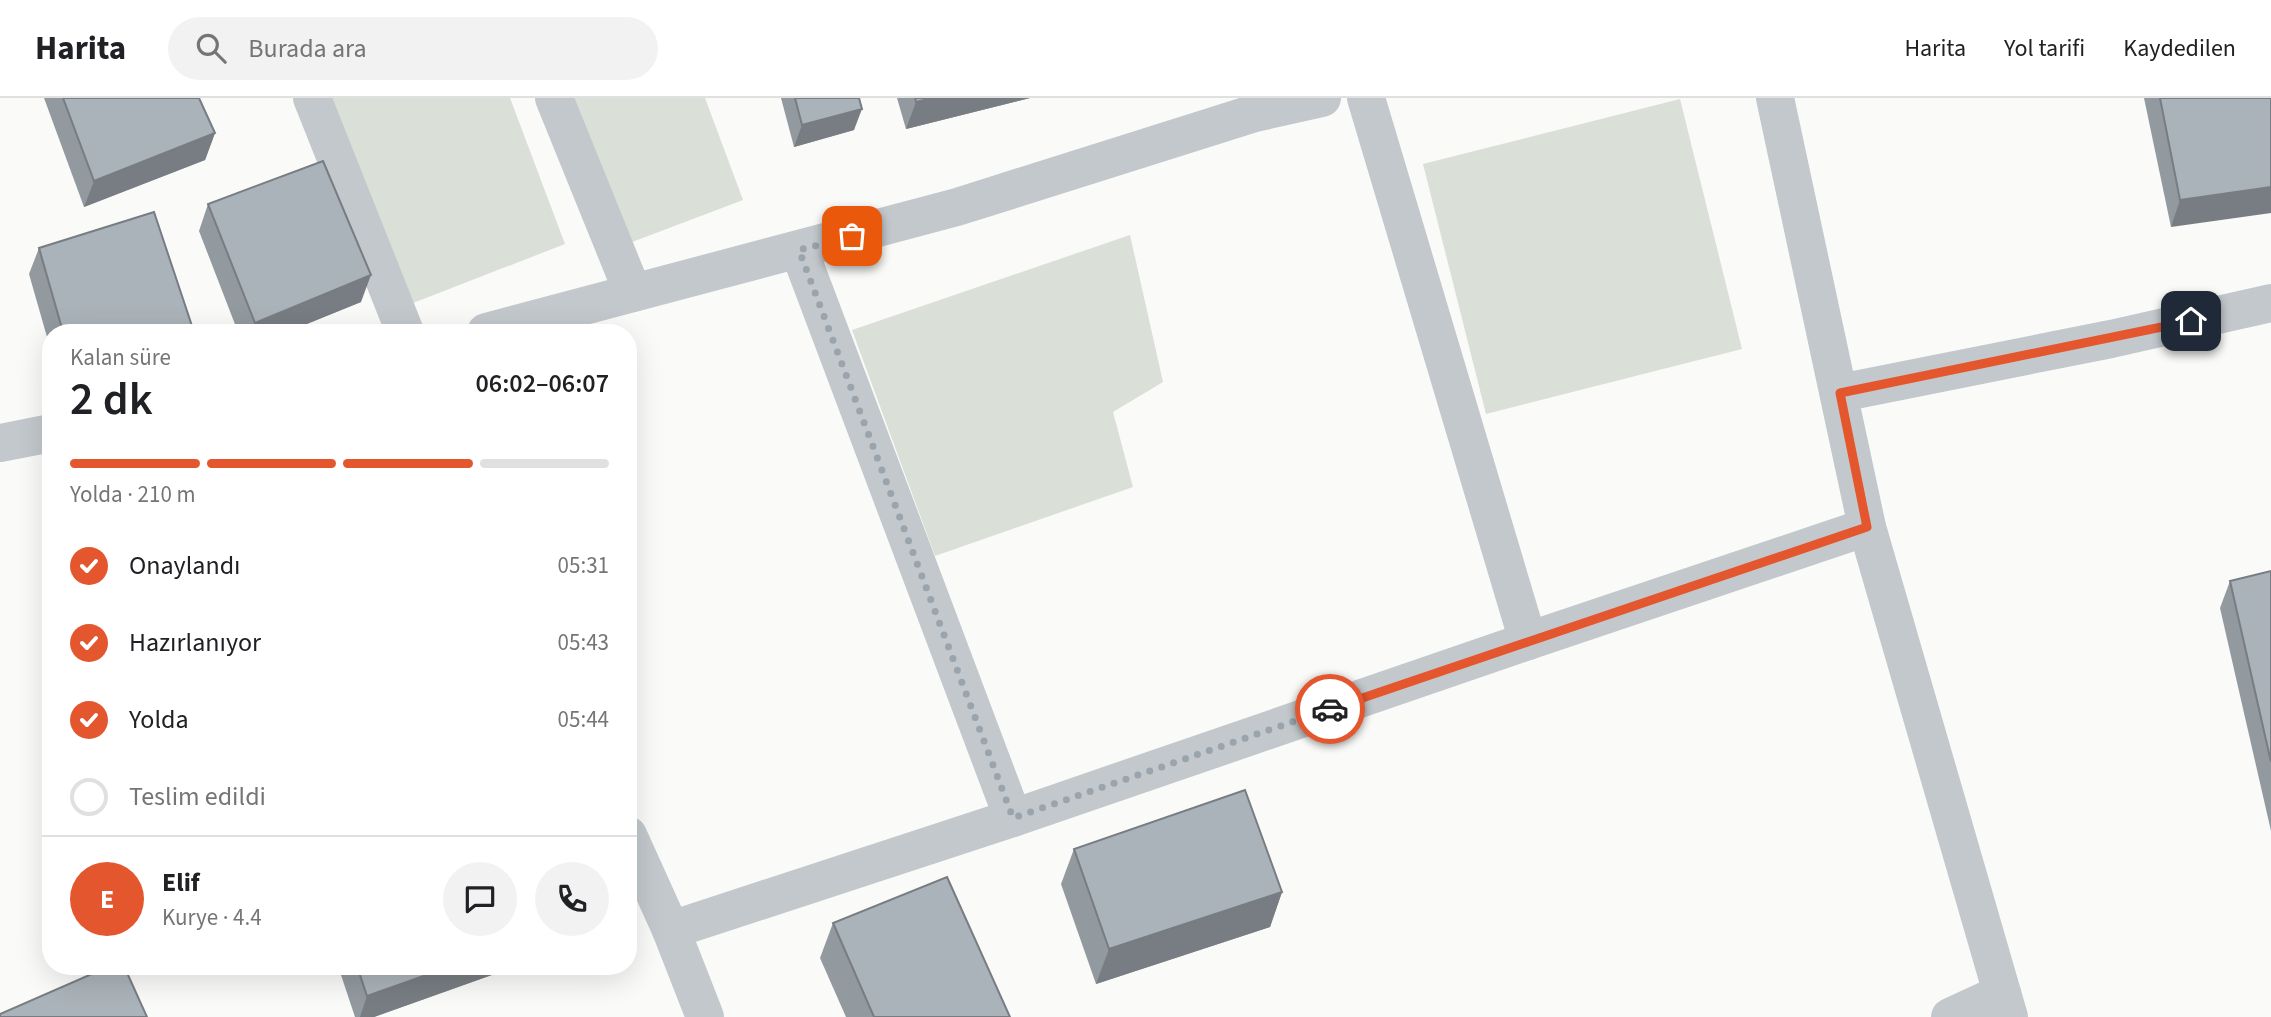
<!DOCTYPE html>
<html lang="tr">
<head>
<meta charset="utf-8">
<style>
  :root { --surface:#fff; --page:#f2f2f2; --text:#202124; --muted:#757577; --line:#e0e0e0; --accent:#e4572e }
  body { margin:0; font-family:"Source Sans 3",sans-serif; background:var(--page); color:var(--text); height:100vh; display:flex; flex-direction:column; font-size:26px; white-space:nowrap }
  * { box-sizing:border-box; margin:0 }
  p { font-size:23px; color:var(--muted) }
  .icon { flex:none; width:38px; height:38px; fill:none; stroke:currentColor; stroke-width:2; stroke-linecap:round; stroke-linejoin:round }
  .map { position:relative; flex:1; overflow:hidden }
  .panel { position:absolute; left:42px; top:226px; width:595px; height:651px; display:flex; flex-direction:column; background:var(--surface); border-radius:28px; box-shadow:0 7px 28px #0002 }
  .panel>* { flex:none }
  .pin { position:absolute; display:grid; place-items:center; width:60px; height:60px; color:#fff; margin:-30px; border-radius:14px; box-shadow:0 4px 10px #0006 }
  .courier { position:absolute; display:grid; place-items:center; width:70px; height:70px; margin:-35px; border:5px solid #e4572e; border-radius:50%; background:#fff; color:#222; box-shadow:0 2px 9px #0007 }
  .overview em { font-style:normal; font-weight:600 }
  .overview div { display:flex; flex-direction:column-reverse }
  .overview { display:flex; align-items:center; justify-content:space-between; height:119px; padding:0 28px }
  h1 { font-size:46px; font-weight:600; line-height:52px }
  .bar { display:grid; grid-template-columns:repeat(4,1fr); gap:10px 7px; align-content:center; height:84px; padding:0 28px }
  .bar i { height:9px; border-radius:5px; background:var(--line) }
  .bar .selected { background:var(--accent) }
  .bar p { grid-column:span 4 }
  .line { display:flex; align-items:center; gap:18px; padding:0 28px; border-top:2px solid var(--line) }
  .line div { flex:1 }
  .round { display:grid; place-items:center; flex:none; width:74px; height:74px; border-radius:37px; background:var(--page) }
  ol { padding:0 28px; list-style:none }
  li { display:flex; align-items:center; gap:21px; height:77px }
  li p { margin-inline-start:auto }
  li .icon { padding:7px; border-radius:50%; background:var(--accent); color:#fff; stroke-width:4 }
  li:last-child { color:var(--muted) }
  li i { width:38px; height:38px; border:4px solid var(--line); border-radius:50% }
  header { display:flex; align-items:center; gap:42px; box-sizing:border-box; height:98px; padding:0 35px; background:var(--surface); border-bottom:2px solid var(--line) }
  header strong { font-size:33px }
  nav { display:flex; gap:38px; margin-inline-start:auto; font-size:24px }
  .search { width:490px; height:63px; background:var(--page); display:flex; align-items:center; gap:18px; box-sizing:border-box; padding:0 24px; border-radius:38px; color:var(--muted); font-size:26px }
  .map>svg:first-child { display:block }
  .green { fill:#dadfd7 }
  .lines { fill:none; stroke-linecap:round; stroke-linejoin:round }
  .minor { stroke:#c3c8cc; stroke-width:38 }
  .wall { fill:#929a9f }
  .shaded-wall { fill:#777d82 }
  .building { fill:#aab3b9; stroke:#777d82; stroke-width:2 }
  .done { stroke:#99a4ac; stroke-width:7; stroke-dasharray:0 12.6 }
  .route { stroke:#e4572e; stroke-width:9 }
</style>
</head>
<body>
<header>
<strong>Harita</strong>
<div class="search"><svg class="icon" aria-label="search" viewBox="0 0 24 24"><circle cx="10" cy="10" r="6"/><path d="M15 15l6 6"/></svg>Burada ara</div>
<nav><a>Harita</a><a>Yol tarifi</a><a>Kaydedilen</a></nav>
</header>
<div class="map">
<svg width="2271" height="919" viewBox="0 0 2271 919">
  <rect width="100%" height="100%" fill="#fafaf8"/>
  <g class="green">
    <path d="M329,0H510L565,146L408,207Z"/>
    <path d="M563,0H705L743,102L619,149Z"/>
    <path d="M1680,1L1742,251L1486,316L1423,66Z"/>
    <path d="M1130,137L1163,284L1113,314L1133,389L935,458L852,232Z"/>
  </g>
  <g class="lines">
    <g class="minor">
      <path d="M312,0L405,234"/>
      <path d="M554,0L633,195"/>
      <path d="M1366,0L1528,543"/>
      <path d="M1775,0L1867,429L2009,919"/>
      <path d="M799,152L1013,720"/>
      <path d="M486,234L957,109L1255,15L1322,0"/>
      <path d="M1840,295L2111,241L2271,205"/>
      <path d="M0,345L51,335"/>
      <path d="M628,737L671,832L705,919"/>
      <path d="M671,832L1013,720L1528,543L1867,429"/>
      <path d="M1950,919L2002,895"/>
    </g>
  </g>
  <g class="wall">
    <path d="M44,0H199L215,35L205,62L84,109Z"/>
    <path d="M781,0H859L854,32L794,49Z"/>
    <path d="M897,0H1030L906,31Z"/>
    <path d="M2144,0H2271L2171,129Z"/>
    <path d="M208,106L361,204L287,234H238L199,133Z"/>
    <path d="M39,150L194,234H51V253L29,176Z"/>
    <path d="M2271,473V733L2220,510L2230,483Z"/>
    <path d="M1074,751L1282,794L1270,829L1096,886L1061,786Z"/>
    <path d="M833,825L1010,919H846L820,860Z"/>
    <path d="M338,868H517L374,919H355Z"/>
  </g>
  <g class="shaded-wall">
    <path d="M932,0H1030L906,31L916,4Z"/>
    <path d="M862,11L854,32L794,49L802,27Z"/>
    <path d="M215,35L205,62L84,109L94,83Z"/>
    <path d="M2271,89V115L2171,129L2180,102Z"/>
    <path d="M371,177L361,204L287,234H251L255,225Z"/>
    <path d="M1282,794L1270,829L1096,886L1109,851Z"/>
    <path d="M452,868H517L374,919H360L367,898Z"/>
  </g>
  <g class="building">
    <path d="M63,0H199L215,35L94,83Z"/>
    <path d="M795,0H859L862,11L802,27Z"/>
    <path d="M915,0H932L916,4Z"/>
    <path d="M2160,0H2271V89L2180,102Z"/>
    <path d="M323,63L371,177L255,225L208,106Z"/>
    <path d="M154,114L194,234H63L39,150Z"/>
    <path d="M2271,473V664L2230,483Z"/>
    <path d="M1245,692L1282,794L1109,851L1074,751Z"/>
    <path d="M947,779L1010,919H874L833,825Z"/>
    <path d="M110,868H124L147,919H0V916Z"/>
    <path d="M357,868H452L367,898Z"/>
  </g>
  <g class="lines">
    <path class="done" d="M852,138L799,152L1013,720L1330,611"/>
    <path class="route" d="M1330,611L1867,429L1840,295L2191,223"/>
  </g>
</svg>
<div class="pin" style="left:852px;top:138px;background:#ea580c"><svg class="icon" aria-label="bag" viewBox="0 0 24 24"><path d="M5 8h14l-1 12H6zM9 8a3 3 0 0 1 6 0"/></svg></div>
<div class="pin" style="left:2191px;top:223px;background:#1f2937"><svg class="icon" aria-label="home" viewBox="0 0 24 24"><path d="M3 11l9-7 9 7M6 9v11h12V9"/></svg></div>
<div class="courier" style="left:1330px;top:611px"><svg class="icon" aria-label="car" viewBox="0 0 24 24"><path d="M5 17H2v-5l4-1 3-4h7l3 4 3 1v5h-3M9 17h6M6 11h13"/><circle cx="7" cy="17" r="2"/><circle cx="17" cy="17" r="2"/></svg></div>
<section class="panel">
<div class="overview"><div><h1>2 dk</h1><p>Kalan süre</p></div><em>06:02–06:07</em></div>
<div class="bar"><i class="selected"></i><i class="selected"></i><i class="selected"></i><i></i><p>Yolda · 210 m</p></div>
<ol>
<li><svg class="icon" aria-label="check" viewBox="0 0 24 24"><path d="M5 12l5 5 9-10"/></svg>Onaylandı<p>05:31</p></li>
<li><svg class="icon" aria-label="check" viewBox="0 0 24 24"><path d="M5 12l5 5 9-10"/></svg>Hazırlanıyor<p>05:43</p></li>
<li><svg class="icon" aria-label="check" viewBox="0 0 24 24"><path d="M5 12l5 5 9-10"/></svg>Yolda<p>05:44</p></li>
<li><i></i>Teslim edildi</li>
</ol>
<div class="line" style="height:126px"><b class="round" style="background:var(--accent);color:#fff">E</b><div><b>Elif</b><p>Kurye · 4.4</p></div><a class="round"><svg class="icon" aria-label="chat" viewBox="0 0 24 24"><path d="M4 5h16v11H9l-5 4z"/></svg></a><a class="round"><svg class="icon" aria-label="phone" viewBox="0 0 24 24"><path d="M5 4h4l2 5-3 2q2 4 5 5l2-3 5 2v4C11 20 4 13 5 4z"/></svg></a></div>
</section>
</div>
</body>
</html>
